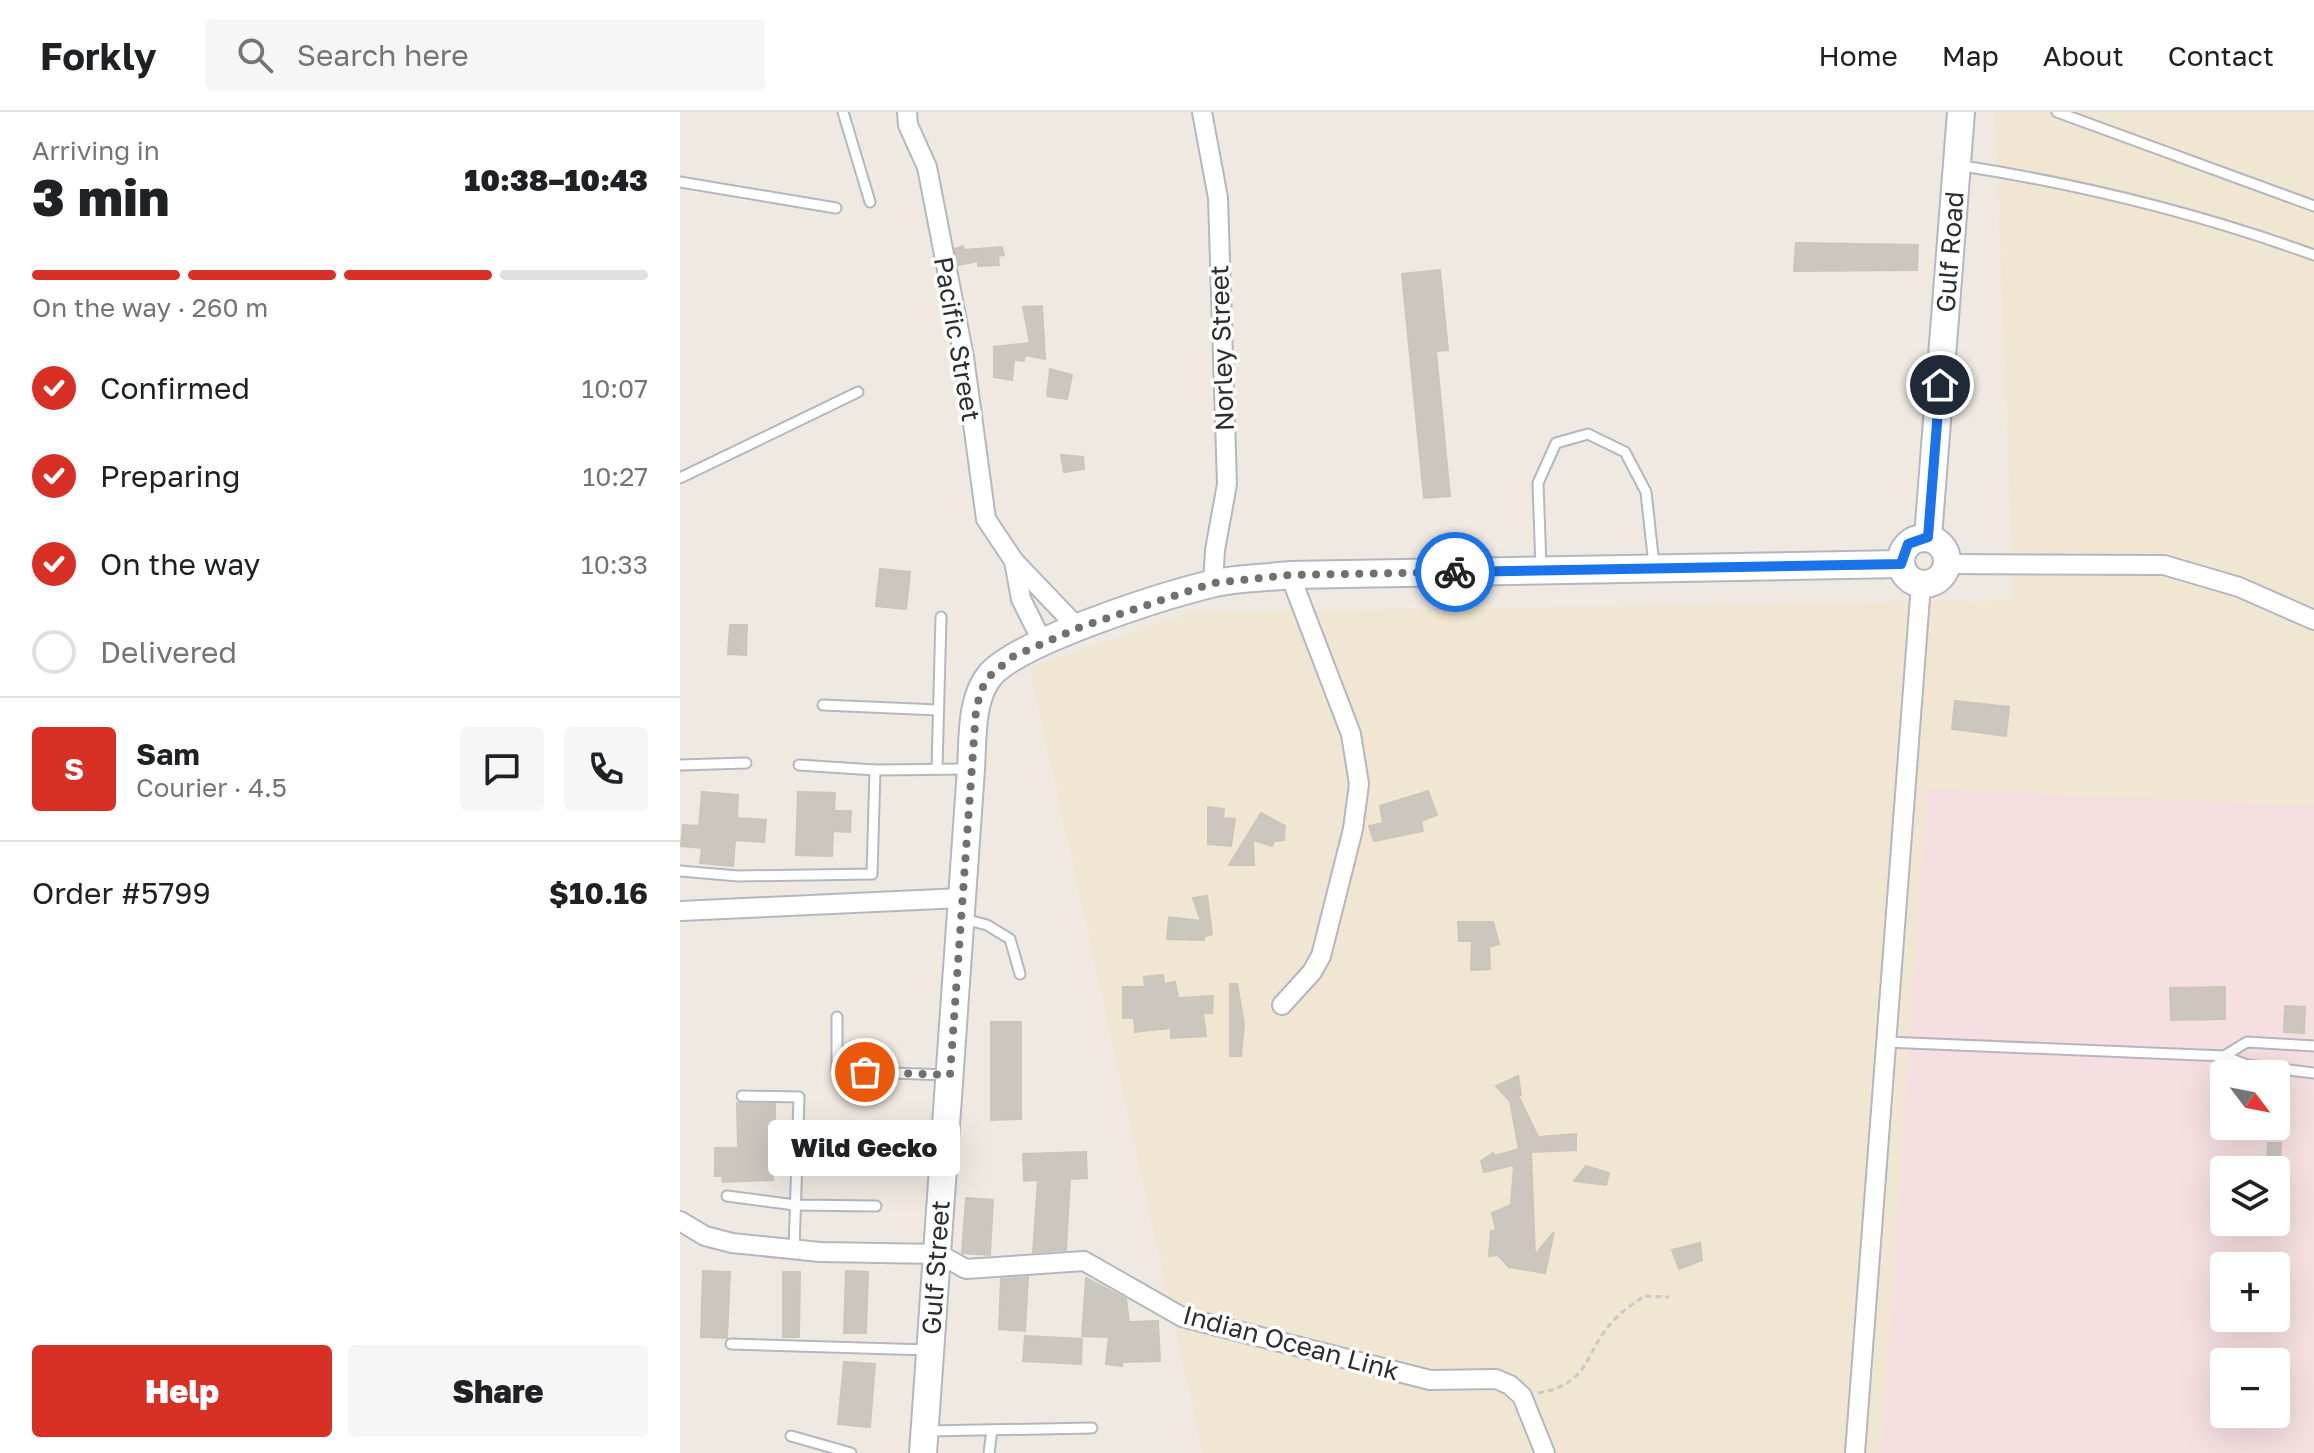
<!DOCTYPE html>
<html lang="en">
<head>
<meta charset="utf-8">
<style>
  :root { --surface:#fff; --page:#f6f6f6; --text:#202124; --muted:#757577; --line:#e0e0e0; --accent:#d93025 }
  body { margin:0; font-family:"Golos Text",sans-serif; background:var(--page); color:var(--text); height:100vh; display:flex; flex-direction:column; font-size:30px; white-space:nowrap }
  * { box-sizing:border-box; margin:0 }
  p { font-size:26px; color:var(--muted) }
  .icon { flex:none; width:44px; height:44px; fill:none; stroke:currentColor; stroke-width:2; stroke-linecap:round; stroke-linejoin:round }
  .map { position:relative; flex:1; overflow:hidden }
  .side { display:flex; flex-direction:column; background:var(--surface); width:680px }
  .side>* { flex:none }
  .needle { width:52px; rotate:122deg }
  .buttons { position:absolute; left:1530px; top:948px; display:grid; gap:16px }
  .buttons a { display:grid; place-items:center; width:80px; height:80px; border-radius:8px; background:var(--surface); box-shadow:0 8px 32px #0002; font-size:40px }
  .pin { position:absolute; display:grid; place-items:center; width:68px; height:68px; color:#fff; margin:-34px; border:4px solid #fff; border-radius:50%; box-shadow:0 2px 8px #0007 }
  .courier { position:absolute; display:grid; place-items:center; width:80px; height:80px; margin:-40px; border:6px solid #1a73e8; border-radius:50%; background:#fff; color:#222; box-shadow:0 2px 10px #0007 }
  .bubble { position:absolute; height:56px; border-radius:8px; background:var(--surface); box-shadow:0 8px 32px #0002; font-size:26px; font-weight:800; line-height:56px; text-align:center }
  .overview em { font-style:normal; font-weight:800 }
  .overview div { display:flex; flex-direction:column-reverse }
  .overview { display:flex; align-items:center; justify-content:space-between; height:136px; padding:0 32px }
  h1 { font-size:52px; font-weight:800; line-height:60px }
  .bar { display:grid; grid-template-columns:repeat(4,1fr); gap:12px 8px; align-content:center; height:96px; padding:0 32px }
  .bar i { height:10px; border-radius:6px; background:var(--line) }
  .bar .current { background:var(--accent) }
  .bar p { grid-column:span 4 }
  .line { display:flex; align-items:center; gap:20px; padding:0 32px; border-top:2px solid var(--line) }
  .line div { flex:1 }
  .round { display:grid; place-items:center; flex:none; width:84px; height:84px; border-radius:8px; background:var(--page) }
  ol { padding:0 32px; list-style:none }
  li { display:flex; align-items:center; gap:24px; height:88px }
  li p { margin-inline-start:auto }
  li .icon { padding:8px; border-radius:50%; background:var(--accent); color:#fff; stroke-width:4 }
  li:last-child { color:var(--muted) }
  li i { width:44px; height:44px; border:4px solid var(--line); border-radius:50% }
  .action { display:flex; gap:16px; margin-top:auto; padding:16px 32px }
  .action a { flex:1; height:92px; border-radius:8px; background:var(--accent); color:#fff; font-size:32px; font-weight:800; line-height:92px; text-align:center }
  .action a+a { background:var(--page); color:var(--text) }
  header { display:flex; align-items:center; gap:48px; box-sizing:border-box; height:112px; padding:0 40px; background:var(--surface); border-bottom:2px solid var(--line) }
  header strong { font-size:38px }
  nav { display:flex; gap:44px; margin-inline-start:auto; font-size:28px }
  .search { width:560px; height:72px; background:var(--page); display:flex; align-items:center; gap:20px; box-sizing:border-box; padding:0 28px; border-radius:8px; color:var(--muted); font-size:30px }
  main { display:flex; flex:1; min-height:0 }
  .map>svg:first-child { display:block }
  .education { fill:#f0e6d1; fill-rule:evenodd }
  .medical { fill:#f5dfe0; fill-rule:evenodd }
  .building { fill:#cbc7bf; stroke:#cbc5ba; stroke-width:2 }
  .lines { fill:none; stroke-linecap:round; stroke-linejoin:round }
  .lane-casing { stroke:#b4b7c1; stroke-width:13 }
  .street-casing { stroke:#b4b7c1; stroke-width:22 }
  .secondary-casing { stroke:#b4b7c1; stroke-width:30 }
  .path { stroke:#c9c9c9; stroke-width:3; stroke-dasharray:6 4; stroke-linecap:butt }
  .lane { stroke:#fff; stroke-width:9 }
  .street { stroke:#fff; stroke-width:18 }
  .secondary { stroke:#fff; stroke-width:26 }
  .done { stroke:#726f6d; stroke-width:8; stroke-dasharray:0 14.4 }
  .route { stroke:#1a73e8; stroke-width:10 }
  .labels { text-anchor:middle; stroke-width:7; stroke-linejoin:round; paint-order:stroke }
  .street-label { font-size:26px; fill:#2e2e2e; stroke:#fff }
</style>
</head>
<body>
<header>
<strong>Forkly</strong>
<div class="search"><svg class="icon" aria-label="search" viewBox="0 0 24 24"><circle cx="10" cy="10" r="6"/><path d="M15 15l6 6"/></svg>Search here</div>
<nav><a>Home</a><a>Map</a><a>About</a><a>Contact</a></nav>
</header>
<main>
<section class="side">
<div class="overview"><div><h1>3 min</h1><p>Arriving in</p></div><em>10:38–10:43</em></div>
<div class="bar"><i class="current"></i><i class="current"></i><i class="current"></i><i></i><p>On the way · 260 m</p></div>
<ol>
<li><svg class="icon" aria-label="check" viewBox="0 0 24 24"><path d="M5 12l5 5 9-10"/></svg>Confirmed<p>10:07</p></li>
<li><svg class="icon" aria-label="check" viewBox="0 0 24 24"><path d="M5 12l5 5 9-10"/></svg>Preparing<p>10:27</p></li>
<li><svg class="icon" aria-label="check" viewBox="0 0 24 24"><path d="M5 12l5 5 9-10"/></svg>On the way<p>10:33</p></li>
<li><i></i>Delivered</li>
</ol>
<div class="line" style="height:144px"><b class="round" style="background:var(--accent);color:#fff">S</b><div><b>Sam</b><p>Courier · 4.5</p></div><a class="round"><svg class="icon" aria-label="chat" viewBox="0 0 24 24"><path d="M4 5h16v11H9l-5 4z"/></svg></a><a class="round"><svg class="icon" aria-label="phone" viewBox="0 0 24 24"><path d="M5 4h4l2 5-3 2q2 4 5 5l2-3 5 2v4C11 20 4 13 5 4z"/></svg></a></div>
<div class="line" style="height:104px"><div>Order #5799</div><b>$10.16</b></div>
<div class="action"><a>Help</a><a>Share</a></div>
</section>
<div class="map">
<svg width="1634" height="1341" viewBox="0 0 1634 1341">
  <rect width="100%" height="100%" fill="#efe9e1"/>
  <path class="education" d="M1315,0H1634V1341H523L350,556L510,501L1334,488ZM1544,962H1596V1014H1544ZM1544,1058H1596V1110H1544ZM1544,1154H1596V1206H1544ZM1544,1250H1596V1302H1544Z"/>
  <path class="medical" d="M1247,677L1634,694V1341H1201ZM1544,962H1596V1014H1544ZM1544,1058H1596V1110H1544ZM1544,1154H1596V1206H1544ZM1544,1250H1596V1302H1544Z"/>
  <g class="building">
    <path d="M1116,131L1238,133L1237,158L1114,159Z"/>
    <path d="M283,134L284,138L322,135L324,143L318,144L319,153L298,154V149L278,153L275,137Z"/>
    <path d="M760,158L768,238L756,239L770,384L744,386L722,162Z"/>
    <path d="M362,194L365,247L345,243L344,249L334,248L332,268L314,265V235L350,231L343,195Z"/>
    <path d="M370,257L392,263L387,287L367,284Z"/>
    <path d="M381,343L403,345L404,357L384,360Z"/>
    <path d="M200,457L230,460L226,497L196,494Z"/>
    <path d="M50,513H67L66,543L48,542Z"/>
    <path d="M1275,589L1329,595L1326,624L1272,617Z"/>
    <path d="M748,679L757,703L741,709L743,719L694,729L689,714L703,711L700,694Z"/>
    <path d="M22,680L58,683L57,706L86,708L84,730L55,728L53,754L20,751L22,736L1,734L3,713L19,714Z"/>
    <path d="M118,680L155,681L154,699H171L170,720L153,719L152,744L116,743Z"/>
    <path d="M528,695L544,697L543,706L555,707L551,734L528,732Z"/>
    <path d="M581,701L605,714L604,728L594,729L592,734L573,728L574,753H549Z"/>
    <path d="M527,784L532,822L527,824L525,818L524,828L487,827L489,805L521,809L513,786Z"/>
    <path d="M778,810H813L819,832L809,835L810,857L791,858L792,829H779Z"/>
    <path d="M483,863L484,872L495,870L498,886L533,884L532,901H523L526,924L491,926V916L455,920L454,906H443V875H465L464,865Z"/>
    <path d="M550,872H557L564,912L561,944H550Z"/>
    <path d="M1545,875V907L1491,908L1490,876Z"/>
    <path d="M1605,894L1625,895L1624,921L1604,920Z"/>
    <path d="M311,910H341V1007L311,1008Z"/>
    <path d="M838,964L841,983H838L858,1025L896,1022V1038L851,1040L855,1143L874,1120L865,1161L829,1155L818,1143L809,1144L811,1119L816,1118L812,1101L831,1093L834,1053L804,1060L801,1049L813,1041L814,1044L839,1037L830,989L816,974Z"/>
    <path d="M57,991L95,992V1009H98V1015L107,1014L108,1050H93V1068L43,1070L42,1064H35V1036H58Z"/>
    <path d="M1588,1031H1601L1600,1050H1587Z"/>
    <path d="M406,1040L407,1066L390,1067L386,1138L353,1140L358,1068L344,1069L343,1042Z"/>
    <path d="M906,1054L929,1061L926,1073L894,1069Z"/>
    <path d="M286,1086L313,1088L310,1143L282,1141Z"/>
    <path d="M1020,1131L1022,1148L999,1157L992,1138Z"/>
    <path d="M23,1159L50,1160L47,1226L21,1225Z"/>
    <path d="M166,1159L188,1160L186,1221H164Z"/>
    <path d="M103,1160H120L119,1225H103Z"/>
    <path d="M348,1165L345,1219L319,1217L321,1167Z"/>
    <path d="M406,1166L446,1187L449,1210L478,1209L480,1249L442,1250V1254L426,1252L429,1225L402,1224Z"/>
    <path d="M345,1224L402,1227L401,1252L343,1249Z"/>
    <path d="M164,1250L195,1252L190,1315L158,1312Z"/>
  </g>
  <g class="lines">
    <defs>
      <g id="lane">
        <path d="M163,0L190,90"/>
        <path d="M1377,0L1634,94"/>
        <path d="M1277,53C1400,72 1518,101 1634,143"/>
        <path d="M0,70L156,96"/>
        <path d="M0,366L178,280"/>
        <path d="M861,455L858,371L876,331L908,322L945,340L966,380L974,453"/>
        <path d="M143,593L258,598"/>
        <path d="M0,653L66,651"/>
        <path d="M119,653L195,658"/>
        <path d="M257,657L261,505"/>
        <path d="M0,759L58,764L192,762L195,658L287,657"/>
        <path d="M284,807L307,813L330,827L340,862"/>
        <path d="M157,905V959L267,963"/>
        <path d="M1206,930L1544,944L1567,953L1634,961"/>
        <path d="M1544,944L1567,930L1634,934"/>
        <path d="M62,984L119,985L114,1137"/>
        <path d="M47,1084L115,1093L196,1094"/>
        <path d="M51,1232L249,1238"/>
        <path d="M247,1319L412,1316"/>
        <path d="M111,1324L171,1341"/>
        <path d="M309,1341L312,1318"/>
      </g>
      <g id="street">
        <path d="M227,0L228,13L247,55L284,245L306,407L334,449L398,516"/>
        <path d="M522,0L538,86L547,372L535,438L533,471"/>
        <path d="M334,449L341,487L363,531"/>
        <path d="M1268,452L1484,453L1559,475L1634,508"/>
        <path d="M0,799L282,786"/>
        <path d="M602,893L632,860L641,844L673,717L679,672L671,622L610,463"/>
        <path d="M0,1109L25,1124L52,1131L140,1140L259,1142L286,1157L404,1149L502,1205L750,1268L816,1267L830,1273L842,1284L865,1341"/>
        <path d="M1175,1341L1241,472"/>
      </g>
      <g id="secondary">
        <path id="s1" d="M1248,425L1281,0"/>
        <circle cx="1244" cy="449" r="23"/>
        <path id="s2" d="M243,1341L291,657C293,627 290,586 311,562C343,528 482,484 531,472C556,466 585,466 610,463L1221,452"/>
      </g>
    </defs>
    <use href="#lane" class="lane-casing"/>
    <use href="#street" class="street-casing"/>
    <use href="#secondary" class="secondary-casing"/>
    <path class="path" d="M858,1281C912,1272 903,1240 935,1207C943,1198 955,1191 964,1184L989,1185"/>
    <use href="#lane" class="lane"/>
    <use href="#street" class="street"/>
    <use href="#secondary" class="secondary"/>
  </g>
  <g class="lines">
    <path class="done" d="M185,960L270,963L296,598L301,578L311,563L332,545L398,516L533,471L610,463L775,460"/>
    <path class="route" d="M775,460L1221,452L1228,432L1248,425L1260,273"/>
  </g>
  <g class="labels">
    <g class="street-label">
      <text dy="9" stroke="none"><textPath href="#s1" startOffset="286">Gulf Road</textPath></text>
      <text transform="translate(277 227) rotate(80)" y="9">Pacific Street</text>
      <text transform="translate(542 236) rotate(-92)" y="9">Norley Street</text>
      <text dy="9" stroke="none"><textPath href="#s2" startOffset="186">Gulf Street</textPath></text>
      <text transform="translate(611 1231) rotate(15)" y="9">Indian Ocean Link</text>
    </g>
  </g>
</svg>
<div class="buttons">
<a><svg class="needle" viewBox="-14 -14 28 28"><path d="M0-13l5 13h-10z" fill="#e53935"/><path d="M0 13l5-13h-10z" fill="#757577"/></svg></a>
<a><svg class="icon" aria-label="layers" viewBox="0 0 24 24"><path d="M12 4l9 5-9 5-9-5zM3 14l9 5 9-5"/></svg></a>
<a>+</a>
<a>−</a>
</div>
<div class="pin" style="left:185px;top:960px;background:#ea580c"><svg class="icon" aria-label="bag" viewBox="0 0 24 24"><path d="M5 8h14l-1 12H6zM9 8a3 3 0 0 1 6 0"/></svg></div>
<div class="pin" style="left:1260px;top:273px;background:#1f2937"><svg class="icon" aria-label="home" viewBox="0 0 24 24"><path d="M3 11l9-7 9 7M6 9v11h12V9"/></svg></div>
<div class="courier" style="left:775px;top:460px"><svg class="icon" aria-label="bike" viewBox="0 0 24 24"><circle cx="6" cy="16" r="4"/><circle cx="18" cy="16" r="4"/><path d="M6 16l4-8h5l3 8M10 8l3 8H6M13 5h3"/></svg></div>
<div class="bubble" style="left:88px;top:1008px;width:192px">Wild Gecko</div>
</div>
</main>
</body>
</html>
